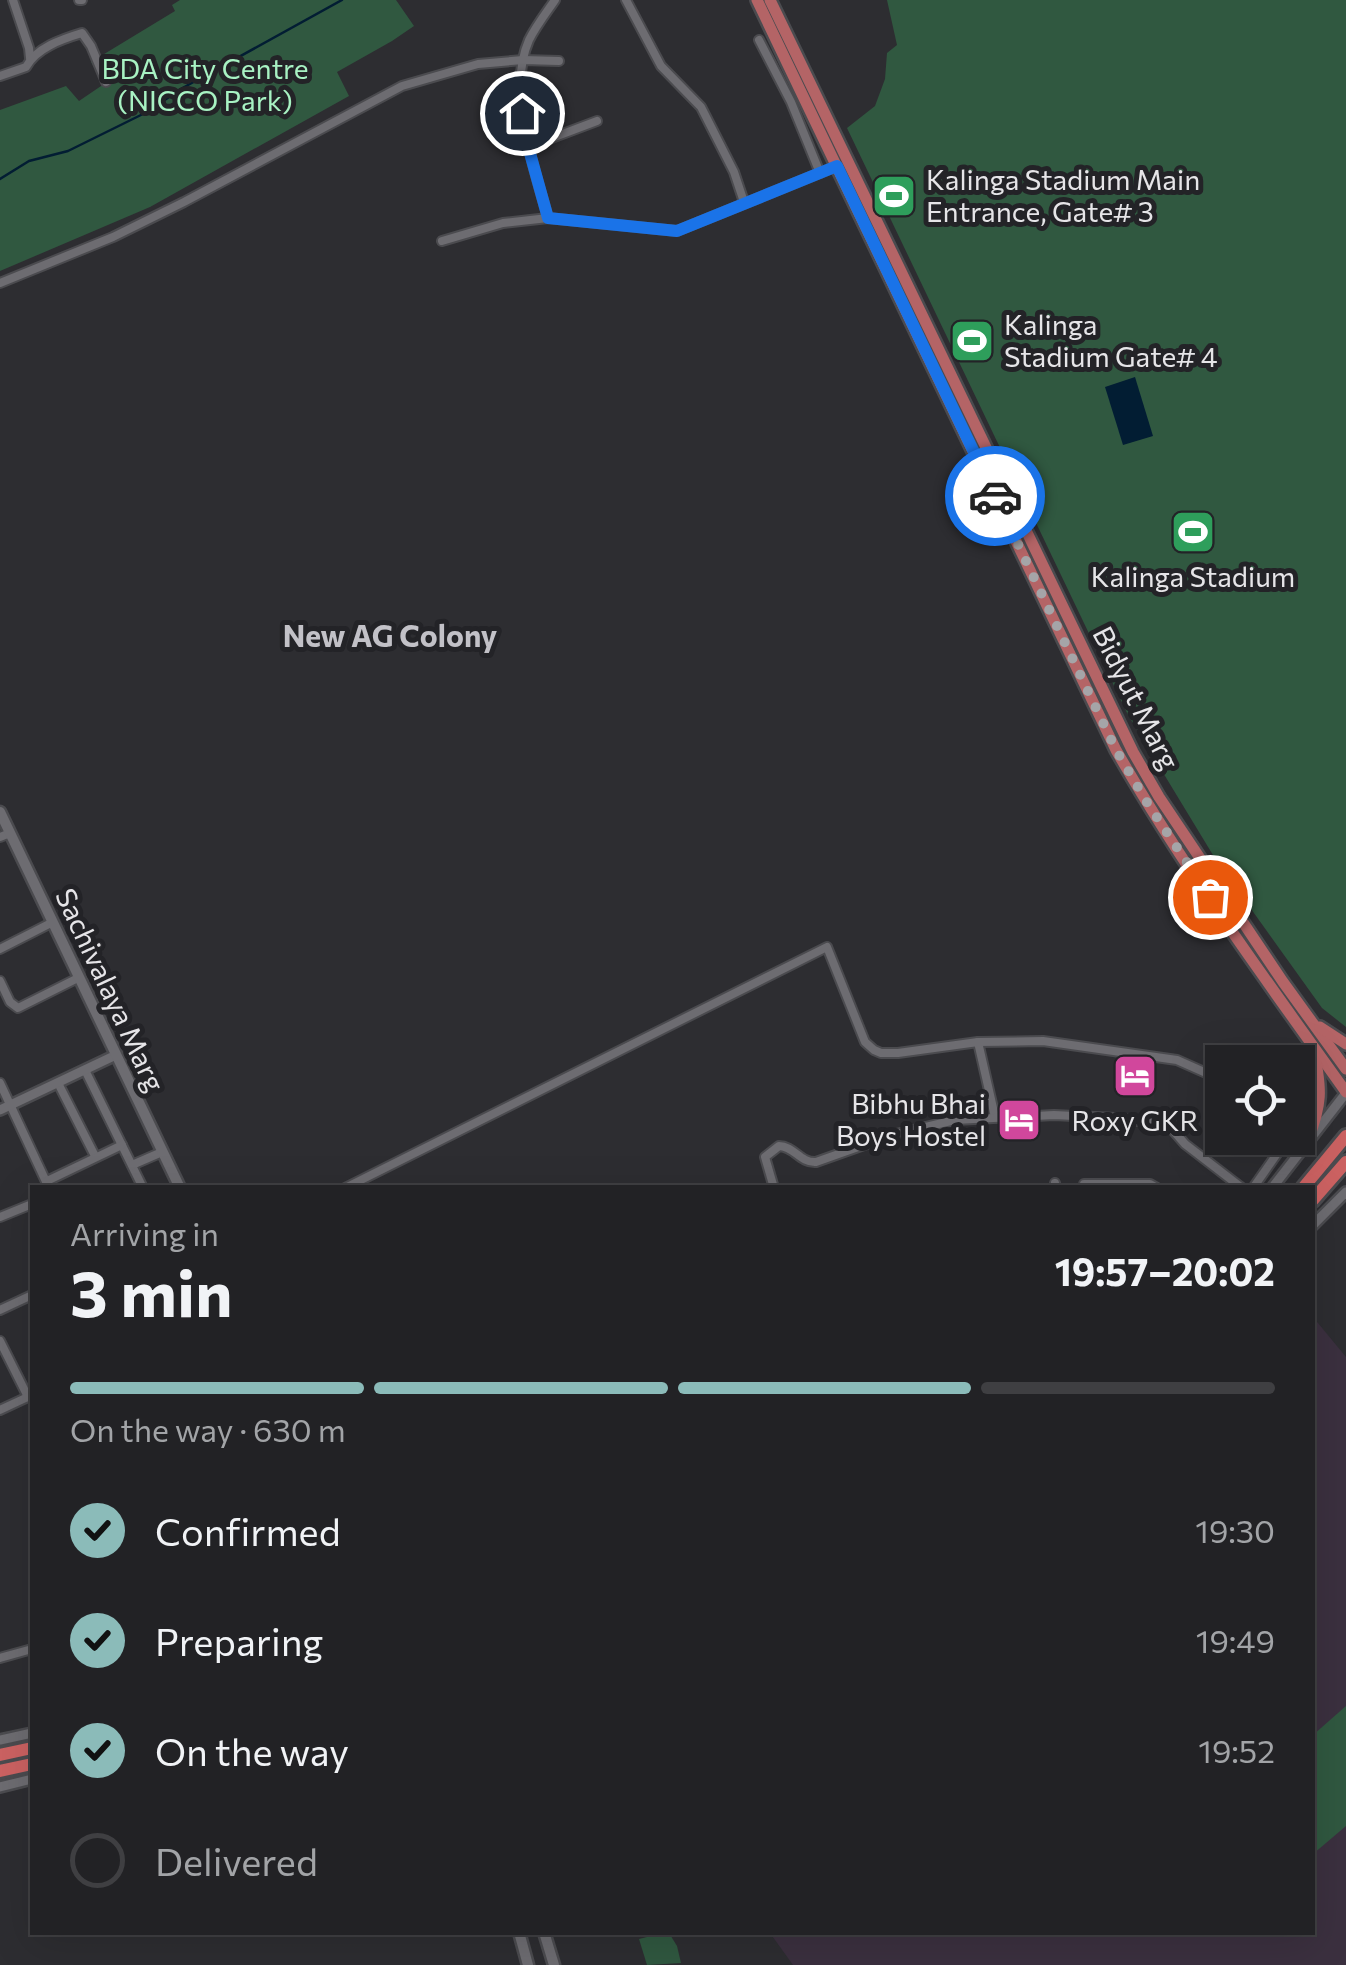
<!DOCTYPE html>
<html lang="en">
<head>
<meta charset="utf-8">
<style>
  :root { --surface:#222225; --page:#2a2a2d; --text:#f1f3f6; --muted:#a2a4a7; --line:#3f3f42; --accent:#8bbbb9 }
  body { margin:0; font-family:Commissioner,sans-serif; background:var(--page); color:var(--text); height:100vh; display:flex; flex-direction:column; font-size:38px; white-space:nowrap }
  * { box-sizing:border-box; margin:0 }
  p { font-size:32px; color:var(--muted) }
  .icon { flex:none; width:55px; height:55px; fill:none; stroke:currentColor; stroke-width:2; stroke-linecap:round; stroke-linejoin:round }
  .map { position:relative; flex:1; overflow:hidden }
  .details { position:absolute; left:30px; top:1185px; width:1285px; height:750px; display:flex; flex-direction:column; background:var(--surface); border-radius:0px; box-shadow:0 10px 40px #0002,0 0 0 2px var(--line) }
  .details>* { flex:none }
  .tools { position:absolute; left:1205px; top:1045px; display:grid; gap:20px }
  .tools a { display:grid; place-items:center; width:110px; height:110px; border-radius:0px; background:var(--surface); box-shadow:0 10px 40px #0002,0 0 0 2px var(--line); font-size:50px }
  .pin { position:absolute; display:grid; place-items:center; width:85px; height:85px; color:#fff; margin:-42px; border:5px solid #fff; border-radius:50%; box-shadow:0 2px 10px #0007 }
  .courier { position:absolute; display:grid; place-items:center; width:100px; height:100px; margin:-50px; border:8px solid #1a73e8; border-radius:50%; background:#fff; color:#222; box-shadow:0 2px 12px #0007 }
  .head em { font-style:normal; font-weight:700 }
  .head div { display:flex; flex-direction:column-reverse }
  .head { display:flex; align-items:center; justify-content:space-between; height:170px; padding:0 40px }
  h1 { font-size:65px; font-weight:700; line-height:75px }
  .bar { display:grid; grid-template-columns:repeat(4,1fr); gap:15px 10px; align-content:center; height:120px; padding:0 40px }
  .bar i { height:12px; border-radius:8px; background:var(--line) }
  .bar .on { background:var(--accent) }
  .bar p { grid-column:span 4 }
  ol { padding:0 40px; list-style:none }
  li { display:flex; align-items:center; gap:30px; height:110px }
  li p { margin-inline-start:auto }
  li .icon { padding:10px; border-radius:50%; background:var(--accent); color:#111; stroke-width:4 }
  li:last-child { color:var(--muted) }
  li i { width:55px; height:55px; border:5px solid var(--line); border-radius:50% }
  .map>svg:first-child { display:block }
  .education { fill:#3b303f }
  .green { fill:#305840 }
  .water { fill:#021d33 }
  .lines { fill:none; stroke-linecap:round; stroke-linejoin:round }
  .stream { stroke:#021d33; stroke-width:2.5 }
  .minor-casing { stroke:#4b4b4f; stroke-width:12 }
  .tertiary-casing { stroke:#4b4b4f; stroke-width:14 }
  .secondary-casing { stroke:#4b4b4f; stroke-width:15 }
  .primary-casing { stroke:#4b4b4f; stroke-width:16 }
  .trunk-casing { stroke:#4b4b4f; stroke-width:18 }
  .minor { stroke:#6d6c71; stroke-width:8 }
  .tertiary { stroke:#6d6c71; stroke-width:9 }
  .secondary { stroke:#6d6c71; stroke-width:10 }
  .primary { stroke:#b46466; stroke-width:11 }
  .trunk { stroke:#cc6262; stroke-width:12 }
  .done { stroke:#a5a5a8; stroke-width:10; stroke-dasharray:0 18 }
  .route { stroke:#1a73e8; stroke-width:12 }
  .labels { text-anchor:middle; stroke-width:10; stroke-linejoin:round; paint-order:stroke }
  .park-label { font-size:28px; fill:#a8f2c3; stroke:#232327 }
  .poi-label { font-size:28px; fill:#e6e5e8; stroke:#232327; text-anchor:start }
  .street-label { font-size:28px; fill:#e6e5e8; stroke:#232327 }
  .neighbourhood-label { font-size:30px; font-weight:bold; fill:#c2c1c7; stroke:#232327 }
</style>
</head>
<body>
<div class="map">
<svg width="1346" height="1965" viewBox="0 0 1346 1965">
  <rect width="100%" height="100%" fill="#2d2d31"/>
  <path class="education" d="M1313,1317L1346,1357V1965H793L770,1933L1312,1932Z"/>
  <g class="green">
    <path d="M180,0H396L414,26L392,41L337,72L349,96L150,207L0,271V110L66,86L79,101L104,84L91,62L175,11L172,5Z"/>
    <path d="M887,0H1346V1027L1322,1008L1216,860L1128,715L847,128L875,106L885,79L887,53L897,45Z"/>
    <path d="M1346,1706V1826L1313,1854V1735Z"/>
    <path d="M663,1933H669L677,1946L681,1963L647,1965L639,1939Z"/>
  </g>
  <path class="water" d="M1135,377L1153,436L1123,445L1105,387Z"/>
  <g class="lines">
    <path class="stream" d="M0,179L29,161L68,151L149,111L179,90L342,0"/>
    <defs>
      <g id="minor">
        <path d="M13,0L29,48L30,58"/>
        <path d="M79,0H82"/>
        <path d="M626,0L661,66L701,107L734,172L744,202"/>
        <path d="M759,40L791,102L820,173"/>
        <path d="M0,76L26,67C36,48 62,39 82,33L91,46L106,82"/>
        <path d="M528,147L597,121"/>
        <path d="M548,218C534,166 506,92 529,40C536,26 546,13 555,0"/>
        <path d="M442,241L503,223L548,218L677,231L837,166"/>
        <path d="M0,283L113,237L184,202L402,86L478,64L523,60L559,61"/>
        <path d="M0,837L10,833"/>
        <path d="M0,949L53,922"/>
        <path d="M0,981L10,1002L18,1008L78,978"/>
        <path d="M978,1042L995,1117"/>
        <path d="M1295,1062L1313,1046"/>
        <path d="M85,1070L143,1188"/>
        <path d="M0,1083L49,1188"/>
        <path d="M58,1083L95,1156"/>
        <path d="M132,1165L162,1152"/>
        <path d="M47,1181L122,1145"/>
        <path d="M1055,1183L1056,1188"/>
        <path d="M1084,1184H1150L1157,1188"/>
        <path d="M345,1188L827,947L865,1042L874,1050L881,1053H898L978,1042L1043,1041L1177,1060L1222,1080"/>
        <path d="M774,1188L765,1157L779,1146C794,1146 800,1163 816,1162L892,1135L955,1120L1054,1115L1115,1118L1162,1124L1171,1128L1185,1144L1242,1188"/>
        <path d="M1253,1188L1286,1141L1283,1138"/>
        <path d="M0,1217L32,1204"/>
        <path d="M0,1310L32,1295"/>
        <path d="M0,1341L28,1397"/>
        <path d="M0,1410L32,1395"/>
        <path d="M0,1658L32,1649"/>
      </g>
      <g id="tertiary">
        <path d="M0,1110L116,1055"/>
        <path d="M1272,1188L1346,1093"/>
        <path d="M1312,1226L1346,1192"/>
        <path d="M0,1740L32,1733"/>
        <path d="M0,1787L32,1779"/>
      </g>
      <g id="secondary">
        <path d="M0,812L180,1188"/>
        <path d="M519,1932L528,1965"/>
        <path d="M544,1932L554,1965"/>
      </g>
      <g id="primary">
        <path d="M757,0L1116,750C1184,869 1266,980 1346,1092"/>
        <path d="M770,0L1133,752L1159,797L1283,982L1346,1069"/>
        <path d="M1320,1027L1346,1044"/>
        <path d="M1308,1140C1322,1104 1322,1090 1314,1052"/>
      </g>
      <g id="trunk">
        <path d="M1303,1188L1346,1136"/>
        <path d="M1312,1201L1346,1162"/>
        <path d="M0,1755L32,1748"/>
        <path d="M0,1771L32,1764"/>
      </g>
    </defs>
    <use href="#minor" class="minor-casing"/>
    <use href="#tertiary" class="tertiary-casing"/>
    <use href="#secondary" class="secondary-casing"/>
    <use href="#primary" class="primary-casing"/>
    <use href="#trunk" class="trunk-casing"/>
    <use href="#minor" class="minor"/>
    <use href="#tertiary" class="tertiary"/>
    <use href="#secondary" class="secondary"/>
    <use href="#primary" class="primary"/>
    <use href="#trunk" class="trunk"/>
  </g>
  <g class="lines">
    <path class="done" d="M995,496L1116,750L1148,804L1210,897"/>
    <path class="route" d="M522,113L528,146L548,218L677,231L837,166L995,496"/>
  </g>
  <defs>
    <symbol id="stadium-square" viewBox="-11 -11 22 22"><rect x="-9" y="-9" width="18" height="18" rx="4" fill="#2e9e5b" stroke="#232327"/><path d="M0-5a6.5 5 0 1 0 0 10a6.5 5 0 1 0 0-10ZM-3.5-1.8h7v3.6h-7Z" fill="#fff"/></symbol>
    <symbol id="hotel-square" viewBox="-11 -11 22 22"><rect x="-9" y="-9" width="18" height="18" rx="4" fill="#d1479c" stroke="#232327"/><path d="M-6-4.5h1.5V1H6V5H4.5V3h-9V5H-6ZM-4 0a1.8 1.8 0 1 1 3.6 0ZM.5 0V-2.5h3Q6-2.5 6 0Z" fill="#fff"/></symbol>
  </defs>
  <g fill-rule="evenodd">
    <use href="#stadium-square" x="869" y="171" width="50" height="50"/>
    <use href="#stadium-square" x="947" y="316" width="50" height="50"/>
    <use href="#stadium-square" x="1168" y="507" width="50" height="50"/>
    <use href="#hotel-square" x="1110" y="1051" width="50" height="50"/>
    <use href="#hotel-square" x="994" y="1095" width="50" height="50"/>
  </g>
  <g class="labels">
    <g class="park-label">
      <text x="205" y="79">BDA City Centre<tspan x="205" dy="32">(NICCO Park)</tspan></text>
    </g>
    <g class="poi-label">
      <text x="926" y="190">Kalinga Stadium Main<tspan x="926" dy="32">Entrance, Gate# 3</tspan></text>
      <text x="1004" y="335">Kalinga<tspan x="1004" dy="32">Stadium Gate# 4</tspan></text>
      <text x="1193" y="587" text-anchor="middle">Kalinga Stadium</text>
      <text x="986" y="1114" text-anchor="end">Bibhu Bhai<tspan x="986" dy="32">Boys Hostel</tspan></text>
      <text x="1135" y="1131" text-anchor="middle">Roxy GKR</text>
    </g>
    <g class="street-label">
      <text transform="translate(1136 698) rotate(63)" y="10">Bidyut Marg</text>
      <text transform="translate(110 990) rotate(65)" y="10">Sachivalaya Marg</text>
    </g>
    <g class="neighbourhood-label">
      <text x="390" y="647">New AG Colony</text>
    </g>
  </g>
</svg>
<div class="tools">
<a><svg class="icon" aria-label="locate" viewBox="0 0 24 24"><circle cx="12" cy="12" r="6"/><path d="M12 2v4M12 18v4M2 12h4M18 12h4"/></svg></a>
</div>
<div class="pin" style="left:1210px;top:897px;background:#ea580c"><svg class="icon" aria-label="bag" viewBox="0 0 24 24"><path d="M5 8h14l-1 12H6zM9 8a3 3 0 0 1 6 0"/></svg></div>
<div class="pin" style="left:522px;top:113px;background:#1f2937"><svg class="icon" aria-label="home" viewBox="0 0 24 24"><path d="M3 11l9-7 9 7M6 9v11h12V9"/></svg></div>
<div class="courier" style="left:995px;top:496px"><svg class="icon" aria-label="car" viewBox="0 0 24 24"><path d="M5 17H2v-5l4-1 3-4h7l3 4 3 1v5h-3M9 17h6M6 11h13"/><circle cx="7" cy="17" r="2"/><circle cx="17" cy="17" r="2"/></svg></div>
<section class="details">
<div class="head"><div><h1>3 min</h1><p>Arriving in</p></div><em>19:57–20:02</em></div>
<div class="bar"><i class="on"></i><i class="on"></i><i class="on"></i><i></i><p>On the way · 630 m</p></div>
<ol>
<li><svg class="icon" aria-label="check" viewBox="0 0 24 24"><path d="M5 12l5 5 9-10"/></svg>Confirmed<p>19:30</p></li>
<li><svg class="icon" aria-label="check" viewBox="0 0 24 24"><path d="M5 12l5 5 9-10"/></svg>Preparing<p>19:49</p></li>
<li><svg class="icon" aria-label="check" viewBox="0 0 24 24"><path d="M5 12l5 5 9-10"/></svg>On the way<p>19:52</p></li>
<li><i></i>Delivered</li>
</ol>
</section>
</div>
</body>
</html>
